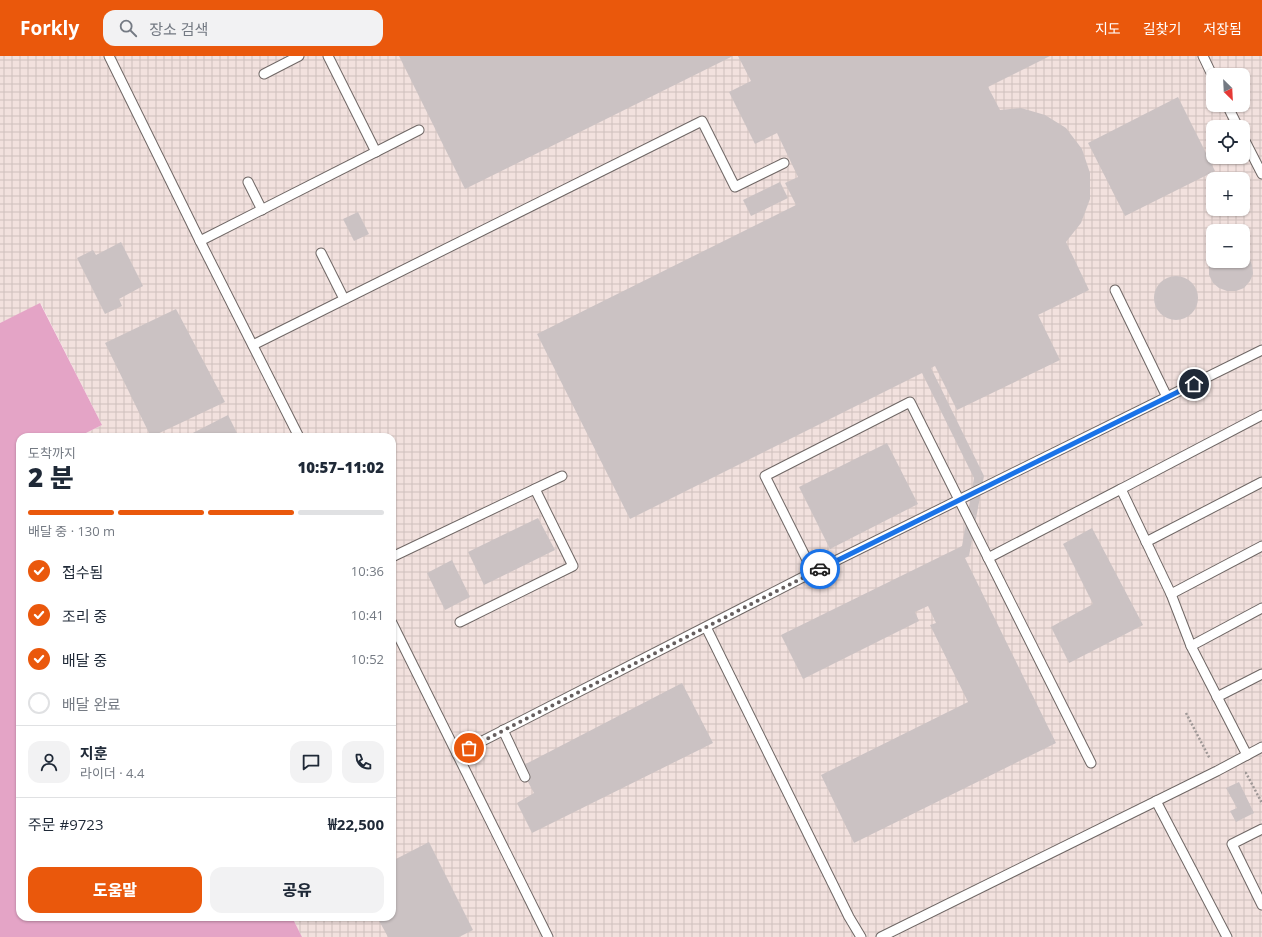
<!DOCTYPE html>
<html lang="ko">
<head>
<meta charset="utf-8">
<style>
  :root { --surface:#fff; --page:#f2f2f3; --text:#1f2937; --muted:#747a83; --line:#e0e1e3; --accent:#ea580c }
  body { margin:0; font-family:"Open Sans","Noto Sans KR",sans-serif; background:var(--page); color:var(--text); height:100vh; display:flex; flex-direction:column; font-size:15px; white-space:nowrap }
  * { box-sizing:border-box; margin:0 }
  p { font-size:13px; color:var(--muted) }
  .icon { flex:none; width:22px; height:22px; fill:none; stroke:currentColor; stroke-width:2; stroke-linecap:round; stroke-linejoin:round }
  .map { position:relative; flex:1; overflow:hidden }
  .sheet { position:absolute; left:16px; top:377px; width:380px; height:488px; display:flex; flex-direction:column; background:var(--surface); border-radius:12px; box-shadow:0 1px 3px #0004 }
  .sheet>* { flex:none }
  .needle { width:26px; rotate:156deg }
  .buttons { position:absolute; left:1206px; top:12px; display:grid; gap:8px }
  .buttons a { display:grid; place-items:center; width:44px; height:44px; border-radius:8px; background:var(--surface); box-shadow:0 1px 3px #0004; font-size:20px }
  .pin { position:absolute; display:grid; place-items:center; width:34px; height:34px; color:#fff; margin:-17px; border:2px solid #fff; border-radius:50%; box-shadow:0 1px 4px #0007 }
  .courier { position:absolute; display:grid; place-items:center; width:40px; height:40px; margin:-20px; border:3px solid #1a73e8; border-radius:50%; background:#fff; color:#222; box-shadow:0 1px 5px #0007 }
  .head em { font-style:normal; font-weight:800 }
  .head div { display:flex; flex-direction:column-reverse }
  .head { display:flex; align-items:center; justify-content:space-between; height:68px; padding:0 12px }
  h1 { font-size:26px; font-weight:800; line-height:30px }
  .bar { display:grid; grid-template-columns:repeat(4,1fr); gap:6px 4px; align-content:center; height:48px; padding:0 12px }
  .bar i { height:5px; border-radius:3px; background:var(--line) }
  .bar .on { background:var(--accent) }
  .bar p { grid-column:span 4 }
  .line { display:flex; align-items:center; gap:10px; padding:0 12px; border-top:1px solid var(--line) }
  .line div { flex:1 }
  .round { display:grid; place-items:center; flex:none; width:42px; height:42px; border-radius:12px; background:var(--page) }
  ol { padding:0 12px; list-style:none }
  li { display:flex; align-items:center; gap:12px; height:44px }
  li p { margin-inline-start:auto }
  li .icon { padding:4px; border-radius:50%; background:var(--accent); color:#fff; stroke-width:4 }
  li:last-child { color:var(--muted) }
  li i { width:22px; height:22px; border:2px solid var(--line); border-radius:50% }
  .primary-button { display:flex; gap:8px; margin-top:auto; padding:8px 12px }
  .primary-button a { flex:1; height:46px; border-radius:12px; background:var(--accent); color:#fff; font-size:16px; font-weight:800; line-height:46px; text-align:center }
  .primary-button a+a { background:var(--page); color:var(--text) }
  header { display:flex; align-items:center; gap:24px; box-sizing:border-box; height:56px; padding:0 20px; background:var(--accent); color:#fff }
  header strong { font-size:19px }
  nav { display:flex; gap:22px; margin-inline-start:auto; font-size:14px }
  .search { width:280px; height:36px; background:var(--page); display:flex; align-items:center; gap:10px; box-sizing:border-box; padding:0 14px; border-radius:12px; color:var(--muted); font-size:15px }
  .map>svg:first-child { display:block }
  .industrial { fill:url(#industrial-grid); fill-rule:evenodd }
  .water { fill:#e4a4c6 }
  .building { fill:#cbc2c3 }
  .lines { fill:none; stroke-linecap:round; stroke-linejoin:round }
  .lane-casing { stroke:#6f6765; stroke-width:11 }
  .path { stroke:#9f9897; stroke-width:2.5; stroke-dasharray:2 2; stroke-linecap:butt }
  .lane { stroke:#fff; stroke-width:9 }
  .done { stroke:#665f5f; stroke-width:4; stroke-dasharray:0 7.2 }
  .route { stroke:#1a73e8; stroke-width:5 }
</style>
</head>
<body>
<header>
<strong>Forkly</strong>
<div class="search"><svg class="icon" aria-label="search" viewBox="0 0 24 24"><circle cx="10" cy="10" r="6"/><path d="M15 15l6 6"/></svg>장소 검색</div>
<nav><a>지도</a><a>길찾기</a><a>저장됨</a></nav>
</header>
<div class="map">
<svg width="1262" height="881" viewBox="0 0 1262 881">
  <defs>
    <pattern id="industrial-grid" width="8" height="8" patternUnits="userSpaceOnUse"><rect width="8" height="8" fill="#f2e1de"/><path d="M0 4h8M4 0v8" fill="none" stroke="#cfc0bd"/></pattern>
  </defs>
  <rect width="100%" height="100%" fill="#fbf1f0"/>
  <path class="industrial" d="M0,0H1262V881H302L292,861H392V381H78L102,369L41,248L0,267ZM1213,19H1243V49H1213ZM1213,71H1243V101H1213ZM1213,123H1243V153H1213ZM1213,175H1243V205H1213Z"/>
  <path class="water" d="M40,247L102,369L78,381H20V861H292L302,881H0V267Z"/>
  <g class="building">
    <path d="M399,0H733L465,133Z"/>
    <path d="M738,0H1050L988,31L1000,54L1021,52L1045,59L1066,72L1082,93L1090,117V143L1081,167L1066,186L1089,234L1038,259L1060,304L957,354L935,310L931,312L984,420L969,500L965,502L1056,687L854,787L821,719L968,646L930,569L936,567L928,550L915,556L919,565L803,623L781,579L962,490L974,422L922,317L630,463L537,278L796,149L785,127L798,121L777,77L755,88L729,36L751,25Z"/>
    <path d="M1178,41L1215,115L1125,160L1088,87Z"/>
    <path d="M780,126L788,142L751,160L743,144Z"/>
    <path d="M358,156L369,178L354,185L343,163Z"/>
    <path d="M121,186L143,230L119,243L122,250L105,258L77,202L93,194L96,199Z"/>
    <path d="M1243,196L1249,201L1252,209L1253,218L1250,225L1244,232L1236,235H1227L1219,232L1213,227L1209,219V210L1213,200V205H1243Z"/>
    <circle cx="1176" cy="242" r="22"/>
    <path d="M176,253L225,346L151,381L105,287Z"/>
    <path d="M228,359L239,381H185Z"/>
    <path d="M887,387L918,448L830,493L799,431Z"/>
    <path d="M538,462L555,494L484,529L468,496Z"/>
    <path d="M1092,472L1143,569L1069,607L1051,571L1093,548L1063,488Z"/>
    <path d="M452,504L470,541L445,554L427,517Z"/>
    <path d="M682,627L713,687L532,777L517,747L534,737L520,711Z"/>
    <path d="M1239,726L1254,757L1236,766L1230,755L1237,752L1226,732Z"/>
    <path d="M429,786L473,874L459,881H388L377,861H392V805Z"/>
  </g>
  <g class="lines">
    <defs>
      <g id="lane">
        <path d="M109,0L200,185L299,381"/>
        <path d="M328,0L376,96"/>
        <path d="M1203,0L1213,21"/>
        <path d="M264,18L299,0"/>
        <path d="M1227,49L1238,71"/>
        <path d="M1243,81L1262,118"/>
        <path d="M248,126L262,154"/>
        <path d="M200,185L419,74"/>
        <path d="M321,197L344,243"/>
        <path d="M1115,234L1167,341"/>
        <path d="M253,289L702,65L735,131L784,107"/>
        <path d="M1121,433L1262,359"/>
        <path d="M1146,486L1262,426"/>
        <path d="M392,501L562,420"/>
        <path d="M988,502L1121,433L1171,538L1191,590L1247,699"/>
        <path d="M813,516L765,420L910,346L1091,707"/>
        <path d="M1171,538L1262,490"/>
        <path d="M460,566L573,510L535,433"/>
        <path d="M392,567L548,881"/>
        <path d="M706,571L849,861L861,881"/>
        <path d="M1191,590L1262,552"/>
        <path d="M1217,641L1262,618"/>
        <path d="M503,674L525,721"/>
        <path d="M457,698L813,516L1262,294"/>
        <path d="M1156,745L1227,881"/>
        <path d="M1262,773L1232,788L1262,849"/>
        <path d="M881,881L1217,715L1262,691"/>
      </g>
    </defs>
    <use href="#lane" class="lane-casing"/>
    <g class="path">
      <path d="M1186,657L1210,703"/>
      <path d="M1245,717H1246L1262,747"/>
    </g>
    <use href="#lane" class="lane"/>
  </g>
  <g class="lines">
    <path class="done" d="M469,692L820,513"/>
    <path class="route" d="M820,513L1194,328"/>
  </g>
</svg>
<div class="buttons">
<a><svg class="needle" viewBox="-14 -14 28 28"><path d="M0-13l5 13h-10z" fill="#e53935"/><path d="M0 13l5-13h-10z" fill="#747a83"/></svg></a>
<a><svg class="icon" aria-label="locate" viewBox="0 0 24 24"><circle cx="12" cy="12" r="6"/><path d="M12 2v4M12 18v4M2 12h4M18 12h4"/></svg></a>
<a>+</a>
<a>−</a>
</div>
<div class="pin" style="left:469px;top:692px;background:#ea580c"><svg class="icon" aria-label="bag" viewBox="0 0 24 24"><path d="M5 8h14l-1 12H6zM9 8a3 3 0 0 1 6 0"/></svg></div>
<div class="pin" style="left:1194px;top:328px;background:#1f2937"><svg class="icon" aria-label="home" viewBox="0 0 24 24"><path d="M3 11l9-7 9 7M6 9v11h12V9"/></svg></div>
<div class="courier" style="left:820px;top:513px"><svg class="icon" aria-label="car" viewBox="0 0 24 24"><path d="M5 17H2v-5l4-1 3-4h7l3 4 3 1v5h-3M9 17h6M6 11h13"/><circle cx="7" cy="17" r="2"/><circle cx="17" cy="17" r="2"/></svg></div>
<section class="sheet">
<div class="head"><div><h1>2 분</h1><p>도착까지</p></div><em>10:57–11:02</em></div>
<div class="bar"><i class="on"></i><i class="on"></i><i class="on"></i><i></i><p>배달 중 · 130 m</p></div>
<ol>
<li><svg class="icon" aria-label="check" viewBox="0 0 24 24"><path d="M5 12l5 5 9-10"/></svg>접수됨<p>10:36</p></li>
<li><svg class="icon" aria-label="check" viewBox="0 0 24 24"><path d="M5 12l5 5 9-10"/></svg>조리 중<p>10:41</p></li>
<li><svg class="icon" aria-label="check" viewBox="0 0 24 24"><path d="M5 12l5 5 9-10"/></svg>배달 중<p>10:52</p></li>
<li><i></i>배달 완료</li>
</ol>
<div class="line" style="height:72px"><a class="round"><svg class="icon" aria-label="person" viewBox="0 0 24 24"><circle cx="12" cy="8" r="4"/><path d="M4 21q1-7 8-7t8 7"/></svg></a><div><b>지훈</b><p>라이더 · 4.4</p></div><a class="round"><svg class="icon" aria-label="chat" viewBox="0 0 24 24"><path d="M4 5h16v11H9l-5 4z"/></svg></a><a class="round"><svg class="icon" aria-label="phone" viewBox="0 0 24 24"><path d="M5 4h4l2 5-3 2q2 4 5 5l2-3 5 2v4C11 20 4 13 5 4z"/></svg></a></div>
<div class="line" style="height:52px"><div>주문 #9723</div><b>₩22,500</b></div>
<div class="primary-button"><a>도움말</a><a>공유</a></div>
</section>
</div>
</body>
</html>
